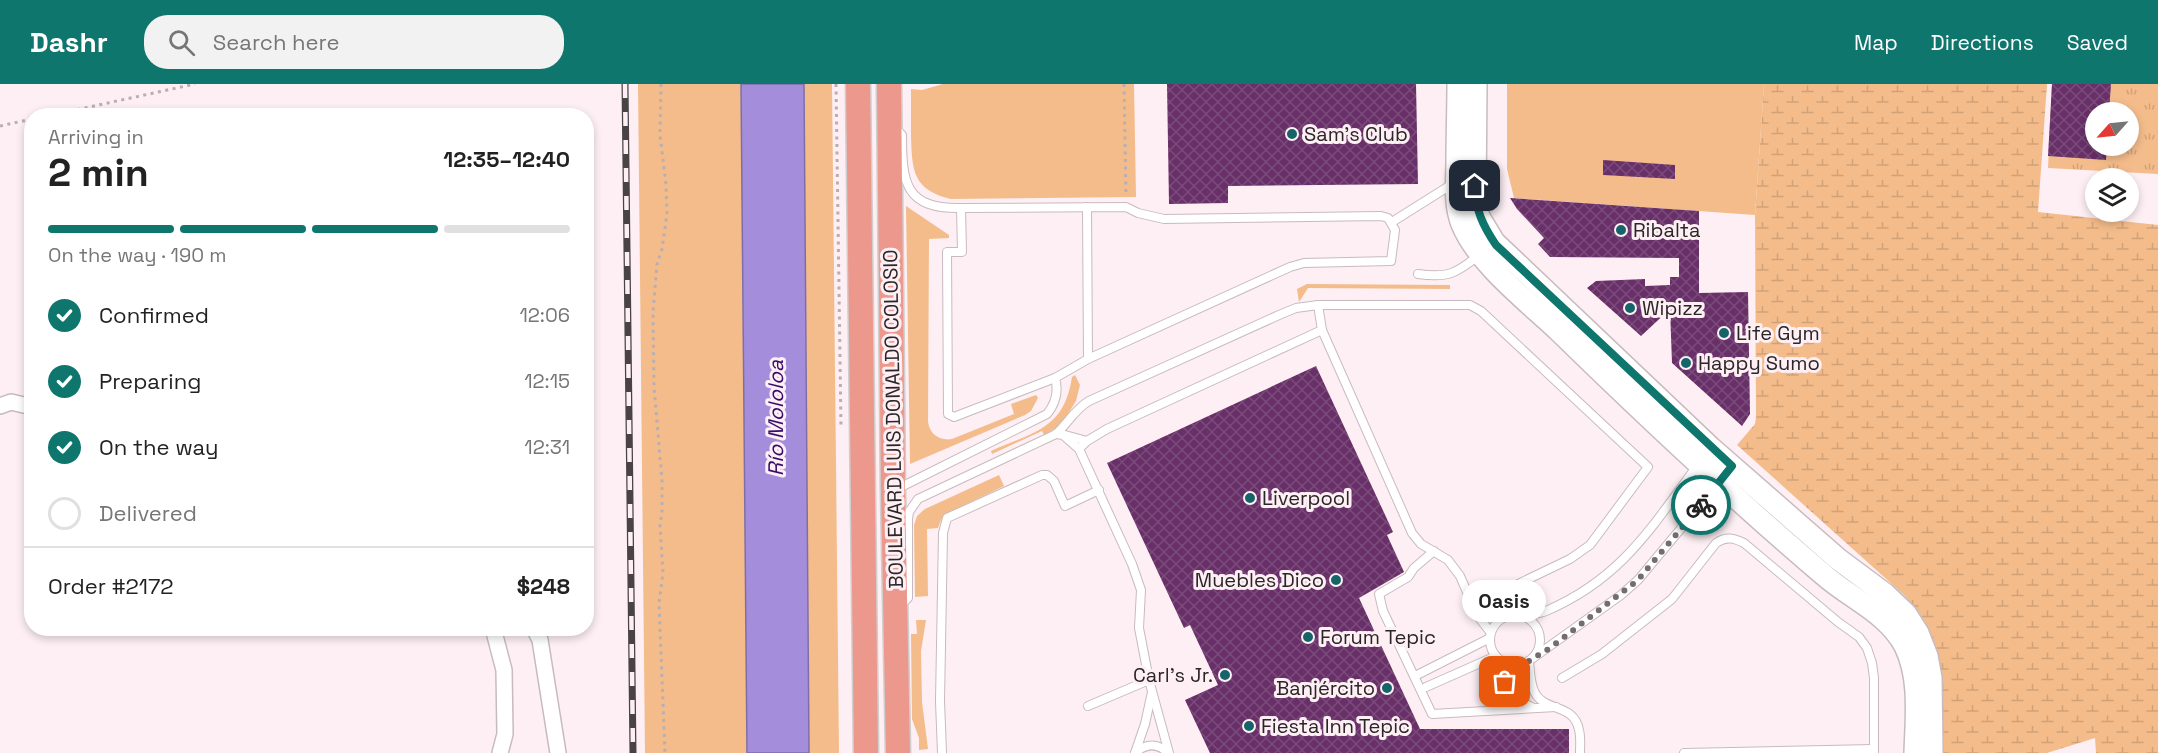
<!DOCTYPE html>
<html lang="en">
<head>
<meta charset="utf-8">
<style>
  :root { --surface:#fff; --page:#f2f2f2; --text:#222; --muted:#767676; --line:#e0e0e0; --accent:#0f766e }
  body { margin:0; font-family:"Space Grotesk",sans-serif; background:var(--page); color:var(--text); height:100vh; display:flex; flex-direction:column; font-size:22px; white-space:nowrap }
  * { box-sizing:border-box; margin:0 }
  p { font-size:20px; color:var(--muted) }
  .icon { flex:none; width:33px; height:33px; fill:none; stroke:currentColor; stroke-width:2; stroke-linecap:round; stroke-linejoin:round }
  .map { position:relative; flex:1; overflow:hidden }
  .drawer { position:absolute; left:24px; top:24px; width:570px; height:528px; display:flex; flex-direction:column; background:var(--surface); border-radius:24px; box-shadow:0 3px 9px #0003 }
  .drawer>* { flex:none }
  .needle { width:39px; rotate:243deg }
  .tools { position:absolute; left:2085px; top:18px; display:grid; gap:12px }
  .tools a { display:grid; place-items:center; width:54px; height:54px; border-radius:50%; background:var(--surface); box-shadow:0 3px 9px #0003; font-size:30px }
  .pin { position:absolute; display:grid; place-items:center; width:51px; height:51px; color:#fff; margin:-26px; border-radius:12px; box-shadow:0 3px 9px #0006 }
  .courier { position:absolute; display:grid; place-items:center; width:60px; height:60px; margin:-30px; border:4px solid #0f766e; border-radius:50%; background:#fff; color:#222; box-shadow:0 2px 8px #0007 }
  .bubble { position:absolute; height:42px; border-radius:21px; background:var(--surface); box-shadow:0 3px 9px #0003; font-size:20px; font-weight:700; line-height:42px; text-align:center }
  .overview em { font-style:normal; font-weight:700 }
  .overview div { display:flex; flex-direction:column-reverse }
  .overview { display:flex; align-items:center; justify-content:space-between; height:102px; padding:0 24px }
  h1 { font-size:39px; font-weight:700; line-height:45px }
  .bar { display:grid; grid-template-columns:repeat(4,1fr); gap:9px 6px; align-content:center; height:72px; padding:0 24px }
  .bar i { height:8px; border-radius:4px; background:var(--line) }
  .bar .on { background:var(--accent) }
  .bar p { grid-column:span 4 }
  .line { display:flex; align-items:center; gap:15px; padding:0 24px; border-top:2px solid var(--line) }
  .line div { flex:1 }
  ol { padding:0 24px; list-style:none }
  li { display:flex; align-items:center; gap:18px; height:66px }
  li p { margin-inline-start:auto }
  li .icon { padding:6px; border-radius:50%; background:var(--accent); color:#fff; stroke-width:4 }
  li:last-child { color:var(--muted) }
  li i { width:33px; height:33px; border:3px solid var(--line); border-radius:50% }
  header { display:flex; align-items:center; gap:36px; box-sizing:border-box; height:84px; padding:0 30px; background:var(--accent); color:#fff }
  header strong { font-size:28px }
  nav { display:flex; gap:33px; margin-inline-start:auto; font-size:21px }
  .search { width:420px; height:54px; background:var(--page); display:flex; align-items:center; gap:15px; box-sizing:border-box; padding:0 21px; border-radius:24px; color:var(--muted); font-size:22px }
  .map>svg:first-child { display:block }
  .green { fill:#f4bc8b }
  .wetland { fill:url(#wetland-marsh) }
  .park { fill:url(#park-tufts); fill-rule:evenodd }
  .water { fill:#a48edc; stroke:#7f6ea6; stroke-width:1.5 }
  .building { fill:url(#building-cross-hatch) }
  .lines { fill:none; stroke-linecap:round; stroke-linejoin:round }
  .lane-casing { stroke:#c8bbbf; stroke-width:10 }
  .street-casing { stroke:#c8bbbf; stroke-width:18 }
  .secondary-casing { stroke:#c8bbbf; stroke-width:24 }
  .primary-casing { stroke:#d0cfcf; stroke-width:27 }
  .path { stroke:#b9aeb2; stroke-width:3; stroke-dasharray:3 4.5; stroke-linecap:butt }
  .lane { stroke:#fff; stroke-width:8 }
  .street { stroke:#fff; stroke-width:15 }
  .secondary { stroke:#fff; stroke-width:21 }
  .primary { stroke:#ec988c; stroke-width:24 }
  .rail-casing { stroke:#494345; stroke-width:7 }
  .rail { stroke:#fdeff3; stroke-width:4.5; stroke-dasharray:14; stroke-linecap:butt }
  .done { stroke:#746c6e; stroke-width:6; stroke-dasharray:0 10.8 }
  .route { stroke:#0f766e; stroke-width:8 }
  .poi-dot { fill:#156469; stroke:#fdeff3; stroke-width:2 }
  .labels { text-anchor:middle; stroke-width:6; stroke-linejoin:round; paint-order:stroke }
  .poi-label { font-size:20px; fill:#2a2527; stroke:#fdeff3; text-anchor:start }
  .street-label { font-size:20px; fill:#2a2527; stroke:#fdeff3 }
  .water-label { font-size:21px; font-style:italic; fill:#360d6a; stroke:#fdeff3 }
</style>
</head>
<body>
<header>
<strong>Dashr</strong>
<div class="search"><svg class="icon" aria-label="search" viewBox="0 0 24 24"><circle cx="10" cy="10" r="6"/><path d="M15 15l6 6"/></svg>Search here</div>
<nav><a>Map</a><a>Directions</a><a>Saved</a></nav>
</header>
<div class="map">
<svg width="2158" height="669" viewBox="0 0 2158 669">
  <defs>
    <pattern id="wetland-marsh" width="20" height="14" patternUnits="userSpaceOnUse" patternTransform="scale(1.5)"><rect width="20" height="14" fill="#f4bc8b"/><path d="M1 5h8M5 5V1M11 12h8M15 12V8" fill="none" stroke="#d1a178"/></pattern>
    <pattern id="park-tufts" width="24" height="20" patternUnits="userSpaceOnUse" patternTransform="scale(1.5)"><rect width="24" height="20" fill="#f4bc8b"/><path d="M3 7l-1-3M5 7V3M7 7l1-3M15 17l-1-3M17 17v-4M19 17l1-3" fill="none" stroke="#d1a178"/></pattern>
    <pattern id="building-cross-hatch" width="8" height="8" patternUnits="userSpaceOnUse" patternTransform="scale(1.5)"><rect width="8" height="8" fill="#682f68"/><path d="M0 0l8 8M0 8l8-8" fill="none" stroke="#794c79"/></pattern>
  </defs>
  <rect width="100%" height="100%" fill="#fdeff3"/>
  <g class="green">
    <path d="M638,0H741L747,669H645Z"/>
    <path d="M804,0H832L839,669H809Z"/>
    <path d="M943,0H1134L1136,113L951,115C913,106 912,87 911,52C911,37 911,21 911,5L922,6Z"/>
    <path d="M1507,0H1764L1755,131L1514,114L1507,85Z"/>
    <path d="M906,122L949,151V154L929,155L928,338C930,351 940,357 952,355L1014,330L1011,320L1036,311L1038,314L1031,327L1025,331L910,380Z"/>
    <path d="M1307,200L1450,201V205L1308,204L1299,218L1297,205Z"/>
    <path d="M1075,291L1080,301L1076,317L1061,341L1044,351L1042,347L992,370L991,367C1033,348 1064,346 1072,293Z"/>
    <path d="M999,391L1004,402L946,430L941,436L938,444L927,445L928,512L915,513L914,441L917,432L925,425Z"/>
    <path d="M916,536H926L921,567L922,618L928,665L919,666V654L912,635L911,550H917Z"/>
  </g>
  <path class="wetland" d="M1764,0H2047L2038,128L2158,141V669H2096L2095,654L2047,669H1939C1939,623 1948,567 1918,527C1914,521 1908,516 1903,510L1737,361L1755,340L1756,333L1755,131Z"/>
  <path class="park" d="M2052,0H2158V90L2048,84ZM2096,28H2128V62H2096Z"/>
  <path class="water" d="M741,0H804L809,669H747Z"/>
  <g class="building">
    <path d="M1167,0H1416L1418,100L1228,102V119L1169,120Z"/>
    <path d="M2052,0H2111L2109,28H2096V62H2107L2106,76L2048,72Z"/>
    <path d="M1603,76L1675,81V95L1603,91Z"/>
    <path d="M1510,114L1699,127V209L1748,208L1750,330L1742,342L1672,279L1670,225L1641,252L1587,204L1596,197L1645,195V202L1670,201V193H1679V174L1550,173L1538,160L1544,154L1517,125Z"/>
    <path d="M1316,282L1393,448L1387,451L1404,488L1359,514L1420,645H1569V669H1210L1185,616L1218,601L1190,541L1184,544L1107,379Z"/>
  </g>
  <g class="lines">
    <defs>
      <g id="lane">
        <path d="M895,44L902,51C902,99 905,125 961,124L1126,123L1138,129L1164,135L1381,132L1388,134L1395,146L1391,177L1304,179L1290,183L1088,275L1055,294L954,333L948,330L947,168H962L961,124"/>
        <path d="M1087,123L1088,275"/>
        <path d="M1392,138L1454,99"/>
        <path d="M1418,190C1448,194 1456,190 1479,171"/>
        <path d="M1322,246L1318,221H1470L1481,227L1648,383L1590,461L1570,475L1487,515"/>
        <path d="M1056,350L1063,351L1079,365"/>
        <path d="M1065,351L1087,357"/>
        <path d="M897,405L1047,330C1056,319 1059,308 1055,294"/>
        <path d="M1434,467L1414,484L1408,493L1379,510L1383,527L1432,630L1556,623"/>
        <path d="M1466,505L1478,509L1514,531"/>
        <path d="M901,521L908,514V435L909,428L918,415L1056,350C1068,339 1075,325 1089,317L1279,231L1296,224L1318,221"/>
        <circle cx="1515" cy="556" r="25"/>
        <path d="M1524,532C1531,530 1539,530 1546,527C1621,495 1651,444 1697,382"/>
        <path d="M1533,574L1621,511L1638,496L1718,400"/>
        <path d="M1499,575C1504,594 1510,615 1532,623"/>
        <path d="M1529,577C1530,587 1530,600 1535,609C1545,628 1574,619 1579,646C1581,653 1580,661 1580,669"/>
        <path d="M1419,590L1490,554"/>
        <path d="M1562,594L1602,570L1672,515L1716,459C1726,452 1734,454 1744,459L1838,538L1859,553L1867,564L1872,579L1874,594V665"/>
        <path d="M1505,598L1523,580"/>
        <path d="M1426,603L1496,572"/>
        <path d="M1088,622L1149,596"/>
        <path d="M942,669L940,617L943,449L947,434L1042,391H1047L1054,397L1065,422L1099,406"/>
        <path d="M1135,669L1145,640L1152,608"/>
        <path d="M1135,669C1146,659 1158,659 1168,669"/>
        <path d="M1169,669L1149,596L1139,544L1141,506L1132,480L1079,365L1087,357L1107,345L1322,246L1412,449L1421,460L1448,476L1460,492L1477,531L1491,549"/>
        <path d="M1684,669L1874,665V668"/>
      </g>
      <g id="street">
        <path d="M0,322L11,318L32,323"/>
        <path d="M493,544L504,586L505,650L500,669"/>
        <path d="M534,544L540,556L558,669"/>
      </g>
      <g id="secondary">
        <path d="M1458,0C1458,26 1457,51 1457,77C1457,98 1454,120 1462,140C1478,179 1527,217 1558,246C1644,330 1732,413 1824,491C1851,515 1888,529 1905,562C1921,595 1916,634 1915,669"/>
        <path d="M1476,0L1475,116L1479,133L1494,158L1711,364L1838,475L1885,510L1906,530L1918,549L1927,572L1931,594L1932,669"/>
      </g>
      <g id="primary">
        <path d="M858,0L866,669"/>
        <path d="M889,0L893,407L898,669"/>
      </g>
    </defs>
    <use href="#lane" class="lane-casing"/>
    <use href="#street" class="street-casing"/>
    <use href="#secondary" class="secondary-casing"/>
    <use href="#primary" class="primary-casing"/>
    <g class="path">
      <path d="M661,0L660,51L666,100L667,130L662,165L657,180L653,228L654,303L662,396V427L660,442L663,489L659,519L665,669"/>
      <path d="M836,0L841,343"/>
      <path d="M1124,0L1126,112"/>
      <path d="M48,32L195,0"/>
      <path d="M0,42L32,35"/>
    </g>
    <use href="#lane" class="lane"/>
    <use href="#street" class="street"/>
    <use href="#secondary" class="secondary"/>
    <use href="#primary" class="primary"/>
    <defs>
      <path id="rail" d="M625,0L633,669"/>
    </defs>
    <use href="#rail" class="rail-casing"/>
    <use href="#rail" class="rail"/>
  </g>
  <g class="lines">
    <path class="done" d="M1505,598L1513,587L1550,564L1638,496L1701,421"/>
    <path class="route" d="M1475,102C1475,125 1483,142 1496,161L1732,382L1701,421"/>
  </g>
  <g class="poi-dot">
    <circle cx="1292" cy="50" r="6"/>
    <circle cx="1621" cy="146" r="6"/>
    <circle cx="1630" cy="224" r="6"/>
    <circle cx="1724" cy="249" r="6"/>
    <circle cx="1686" cy="279" r="6"/>
    <circle cx="1250" cy="414" r="6"/>
    <circle cx="1336" cy="496" r="6"/>
    <circle cx="1308" cy="553" r="6"/>
    <circle cx="1225" cy="591" r="6"/>
    <circle cx="1387" cy="604" r="6"/>
    <circle cx="1249" cy="642" r="6"/>
  </g>
  <g class="labels">
    <g class="poi-label">
      <text x="1304" y="57">Sam's Club</text>
      <text x="1633" y="153">Ribalta</text>
      <text x="1642" y="231">Wipizz</text>
      <text x="1736" y="256">Life Gym</text>
      <text x="1698" y="286">Happy Sumo</text>
      <text x="1262" y="421">Liverpool</text>
      <text x="1324" y="503" text-anchor="end">Muebles Dico</text>
      <text x="1320" y="560">Forum Tepic</text>
      <text x="1213" y="598" text-anchor="end">Carl's Jr.</text>
      <text x="1375" y="611" text-anchor="end">Banjército</text>
      <text x="1261" y="649">Fiesta Inn Tepic</text>
    </g>
    <g class="street-label">
      <text transform="translate(893 335) rotate(-91)" y="7">BOULEVARD LUIS DONALDO COLOSIO</text>
    </g>
    <g class="water-label">
      <text transform="translate(776 334) rotate(-90)" y="7">Río Mololoa</text>
    </g>
  </g>
</svg>
<div class="tools">
<a><svg class="needle" viewBox="-14 -14 28 28"><path d="M0-13l5 13h-10z" fill="#e53935"/><path d="M0 13l5-13h-10z" fill="#767676"/></svg></a>
<a><svg class="icon" aria-label="layers" viewBox="0 0 24 24"><path d="M12 4l9 5-9 5-9-5zM3 14l9 5 9-5"/></svg></a>
</div>
<div class="pin" style="left:1505px;top:598px;background:#ea580c"><svg class="icon" aria-label="bag" viewBox="0 0 24 24"><path d="M5 8h14l-1 12H6zM9 8a3 3 0 0 1 6 0"/></svg></div>
<div class="pin" style="left:1475px;top:102px;background:#1f2937"><svg class="icon" aria-label="home" viewBox="0 0 24 24"><path d="M3 11l9-7 9 7M6 9v11h12V9"/></svg></div>
<div class="courier" style="left:1701px;top:421px"><svg class="icon" aria-label="bike" viewBox="0 0 24 24"><circle cx="6" cy="16" r="4"/><circle cx="18" cy="16" r="4"/><path d="M6 16l4-8h5l3 8M10 8l3 8H6M13 5h3"/></svg></div>
<div class="bubble" style="left:1462px;top:496px;width:84px">Oasis</div>
<section class="drawer">
<div class="overview"><div><h1>2 min</h1><p>Arriving in</p></div><em>12:35–12:40</em></div>
<div class="bar"><i class="on"></i><i class="on"></i><i class="on"></i><i></i><p>On the way · 190 m</p></div>
<ol>
<li><svg class="icon" aria-label="check" viewBox="0 0 24 24"><path d="M5 12l5 5 9-10"/></svg>Confirmed<p>12:06</p></li>
<li><svg class="icon" aria-label="check" viewBox="0 0 24 24"><path d="M5 12l5 5 9-10"/></svg>Preparing<p>12:15</p></li>
<li><svg class="icon" aria-label="check" viewBox="0 0 24 24"><path d="M5 12l5 5 9-10"/></svg>On the way<p>12:31</p></li>
<li><i></i>Delivered</li>
</ol>
<div class="line" style="height:78px"><div>Order #2172</div><b>$248</b></div>
</section>
</div>
</body>
</html>
